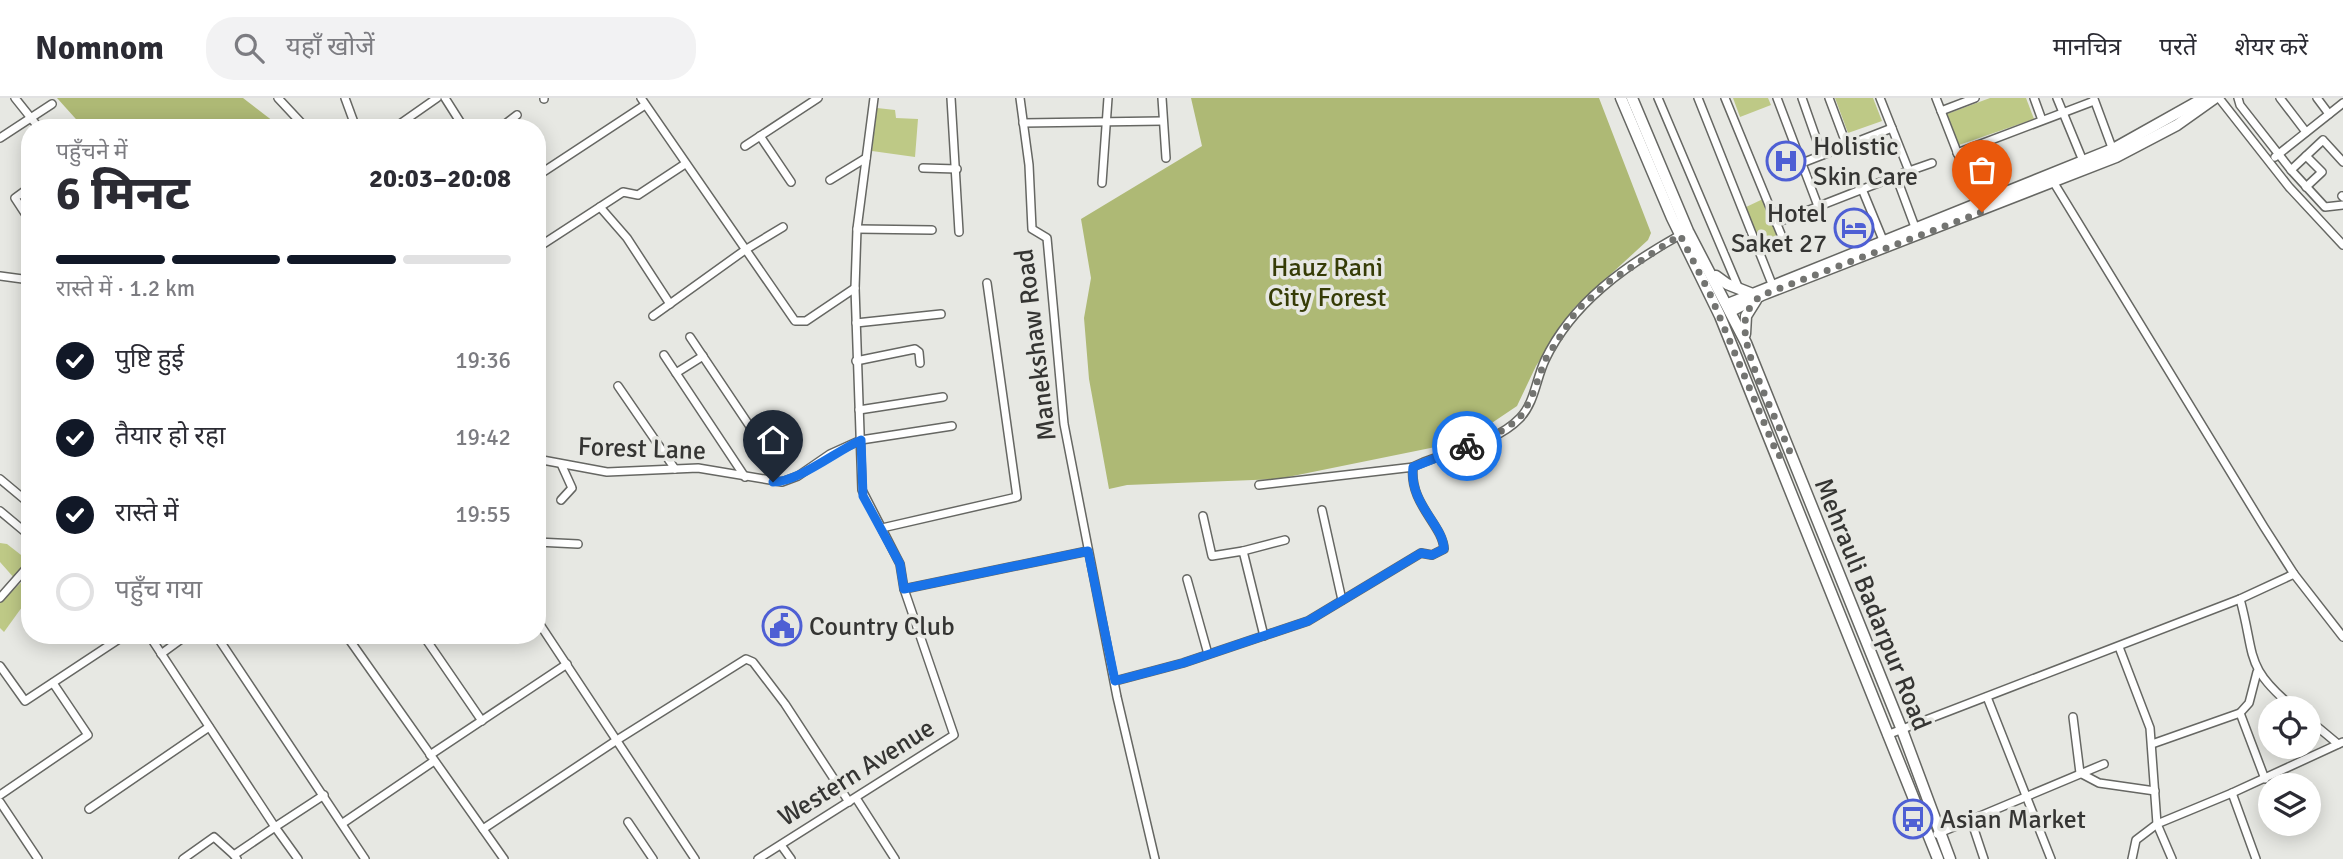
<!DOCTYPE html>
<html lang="hi">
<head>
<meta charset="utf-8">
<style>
  :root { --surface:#fff; --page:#f2f2f3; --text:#2b2b33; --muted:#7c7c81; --line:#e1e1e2; --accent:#111827 }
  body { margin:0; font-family:Signika,"Noto Sans Devanagari",sans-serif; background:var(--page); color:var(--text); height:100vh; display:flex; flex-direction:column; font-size:26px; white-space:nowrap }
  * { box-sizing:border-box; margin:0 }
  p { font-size:23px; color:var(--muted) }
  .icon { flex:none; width:38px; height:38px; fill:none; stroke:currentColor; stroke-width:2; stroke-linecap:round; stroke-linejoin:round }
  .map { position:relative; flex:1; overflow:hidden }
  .drawer { position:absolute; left:21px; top:21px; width:525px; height:525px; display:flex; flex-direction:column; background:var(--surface); border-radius:28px; box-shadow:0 4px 18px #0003 }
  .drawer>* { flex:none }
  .fabs { position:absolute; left:2258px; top:598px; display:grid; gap:14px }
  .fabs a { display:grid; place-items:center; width:63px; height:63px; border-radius:50%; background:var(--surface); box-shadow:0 4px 18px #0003; font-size:35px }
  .pin { position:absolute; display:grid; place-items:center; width:60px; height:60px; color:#fff; margin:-72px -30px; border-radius:50% 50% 50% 0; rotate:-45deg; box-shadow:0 0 7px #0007 }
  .pin .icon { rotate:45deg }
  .courier { position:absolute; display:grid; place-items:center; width:70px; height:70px; margin:-35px; border:5px solid #1a73e8; border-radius:50%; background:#fff; color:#222; box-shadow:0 2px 9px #0007 }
  .overview em { font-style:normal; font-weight:800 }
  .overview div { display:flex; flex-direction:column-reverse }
  .overview { display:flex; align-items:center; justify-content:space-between; height:119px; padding:0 35px }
  h1 { font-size:46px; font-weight:800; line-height:52px }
  .bar { display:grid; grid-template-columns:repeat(4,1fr); gap:10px 7px; align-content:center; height:84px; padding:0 35px }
  .bar i { height:9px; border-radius:5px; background:var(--line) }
  .bar .selected { background:var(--accent) }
  .bar p { grid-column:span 4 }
  ol { padding:0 35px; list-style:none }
  li { display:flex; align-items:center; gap:21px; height:77px }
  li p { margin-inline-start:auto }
  li .icon { padding:7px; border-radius:50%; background:var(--accent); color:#fff; stroke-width:4 }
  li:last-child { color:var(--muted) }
  li i { width:38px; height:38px; border:4px solid var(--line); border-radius:50% }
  header { display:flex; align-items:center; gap:42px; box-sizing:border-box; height:98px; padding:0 35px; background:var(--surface); border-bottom:2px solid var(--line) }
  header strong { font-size:33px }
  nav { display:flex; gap:38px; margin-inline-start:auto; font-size:24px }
  .search { width:490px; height:63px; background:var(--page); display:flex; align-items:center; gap:18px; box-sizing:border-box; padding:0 24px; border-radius:28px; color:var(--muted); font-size:26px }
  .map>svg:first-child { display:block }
  .green { fill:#bec986 }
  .forest { fill:#aeb975 }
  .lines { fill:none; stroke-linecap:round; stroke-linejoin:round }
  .minor-casing { stroke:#666763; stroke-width:10 }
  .major-casing { stroke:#666763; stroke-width:13 }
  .minor { stroke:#fff; stroke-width:7 }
  .major { stroke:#fff; stroke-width:10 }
  .done { stroke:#737471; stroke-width:7; stroke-dasharray:0 12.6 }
  .route { stroke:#1a73e8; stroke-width:9 }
  .labels { text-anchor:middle; stroke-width:7; stroke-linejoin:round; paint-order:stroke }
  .poi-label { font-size:26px; fill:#353533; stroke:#e7e8e3; text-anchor:start }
  .park-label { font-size:26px; fill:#363c07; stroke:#e7e8e3 }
  .street-label { font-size:26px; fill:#353533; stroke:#e7e8e3 }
</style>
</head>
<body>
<header>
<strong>Nomnom</strong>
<div class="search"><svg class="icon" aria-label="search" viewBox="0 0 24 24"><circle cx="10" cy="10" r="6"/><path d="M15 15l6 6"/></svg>यहाँ खोजें</div>
<nav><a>मानचित्र</a><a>परतें</a><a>शेयर करें</a></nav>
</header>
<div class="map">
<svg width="2343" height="761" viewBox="0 0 2343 761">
  <rect width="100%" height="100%" fill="#e7e8e3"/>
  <g class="green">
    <path d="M1733,0H1768L1771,7L1740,19Z"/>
    <path d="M1835,0H1873L1882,23L1848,35Z"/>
    <path d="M1990,0H2026L2034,21L1959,47L1947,16Z"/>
    <path d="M877,10L895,12L896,20L918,21L915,59L872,53Z"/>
    <path d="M1763,101L1782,147L1764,155L1744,110Z"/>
    <path d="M0,445L7,446L30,464L15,481L0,464Z"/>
    <path d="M30,476V498L4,534L0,530V505Z"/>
  </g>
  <g class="forest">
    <path d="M57,0H243L282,30H84Z"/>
    <path d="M1191,0H1599L1651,135L1648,142L1574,210L1536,268L1517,308L1465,343L1278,381L1127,387L1109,391L1089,281L1084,220L1091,180L1081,121L1202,48Z"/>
  </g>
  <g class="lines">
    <defs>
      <g id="minor">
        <path d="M15,0L39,30"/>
        <path d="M278,0L306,30"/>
        <path d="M345,0L356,30"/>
        <path d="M445,0L464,30"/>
        <path d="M641,0L795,223H806L855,190"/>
        <path d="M874,0L857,131L855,190L862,392L900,466L904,491"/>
        <path d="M951,0L959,134"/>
        <path d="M1020,0L1029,67L1032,131L1047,140L1064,326L1117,599L1155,761"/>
        <path d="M1162,0L1166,60"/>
        <path d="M1658,0L1739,191"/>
        <path d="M1698,0L1772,186"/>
        <path d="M1725,0L1785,146"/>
        <path d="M1777,0L1818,108"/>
        <path d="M1802,0L1822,57"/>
        <path d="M1829,0L1847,48"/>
        <path d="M1936,0L1977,105"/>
        <path d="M2034,0L2042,22"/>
        <path d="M2057,0L2083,63"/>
        <path d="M2219,0L2289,89L2343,147"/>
        <path d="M2238,0L2240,7L2291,72L2323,42L2343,64"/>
        <path d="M2280,0L2306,34"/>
        <path d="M2317,0L2329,16"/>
        <path d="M544,1V0"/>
        <path d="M2094,1L2114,55"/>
        <path d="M1941,13L1975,0"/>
        <path d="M1023,25L1163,23"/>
        <path d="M394,30L437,0"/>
        <path d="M500,30L517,17"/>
        <path d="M760,38L791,84"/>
        <path d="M0,40L52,6"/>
        <path d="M745,48L818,0"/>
        <path d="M1957,55L2094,3"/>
        <path d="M2306,58L2322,74L2306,89"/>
        <path d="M2275,59L2343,5"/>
        <path d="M1802,65L1892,30"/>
        <path d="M923,70L957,71"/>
        <path d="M2291,72L2325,109L2343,107"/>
        <path d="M1909,73L1932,65"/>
        <path d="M537,78L645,7"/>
        <path d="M1896,78L1915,129"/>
        <path d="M830,82L866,60"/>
        <path d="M1102,85L1108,0"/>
        <path d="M2054,85L2264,429L2294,476L2343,539"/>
        <path d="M30,89L15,100L30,123"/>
        <path d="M1862,91L1883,142"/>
        <path d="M2342,98L2343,99"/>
        <path d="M600,109L627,140L670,206"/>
        <path d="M1776,125L1909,73L1880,0"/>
        <path d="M857,131L932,132"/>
        <path d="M537,150L623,94L638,97L685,66"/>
        <path d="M0,178L30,182"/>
        <path d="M653,218L745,152L783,129"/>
        <path d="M856,225L941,216"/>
        <path d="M690,239L751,330"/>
        <path d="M664,257L745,379"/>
        <path d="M856,263L915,251L919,254L920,265"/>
        <path d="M676,275L703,258"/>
        <path d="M618,288L675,371"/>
        <path d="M859,312L943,299"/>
        <path d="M537,361L607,374L698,370L782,384L798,378L830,356L861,342L952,328"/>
        <path d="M0,381L30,406"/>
        <path d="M1259,387L1414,369"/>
        <path d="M561,402L572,390L562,368"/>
        <path d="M1322,412L1342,502"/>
        <path d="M0,413L30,438"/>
        <path d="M1203,418L1212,458L1243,453L1264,538"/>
        <path d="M882,430L1017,399L987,185"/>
        <path d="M537,444L578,446"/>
        <path d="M1243,453L1285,442"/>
        <path d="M1187,481L1208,556"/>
        <path d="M0,500L30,466"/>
        <path d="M2240,501C2256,559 2243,568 2295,611"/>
        <path d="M537,522L695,761"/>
        <path d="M149,537L275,729L234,757L237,761"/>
        <path d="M216,537L365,761"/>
        <path d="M346,537L504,761"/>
        <path d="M423,537L482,623"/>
        <path d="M2119,549L2150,630L2157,726L2136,742L2132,761"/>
        <path d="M161,556L187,537"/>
        <path d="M0,568L25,603L125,537"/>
        <path d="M1115,583L1183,565L1308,523L1421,455L1432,457L1444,451C1443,427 1409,406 1413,369C1446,352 1493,348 1520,320C1535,304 1536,281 1545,262C1572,205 1626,167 1680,137"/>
        <path d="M1987,599L2051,761"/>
        <path d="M2240,615L2265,681"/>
        <path d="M2073,619L2080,675L2099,685L2155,693"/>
        <path d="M2308,621L2338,646"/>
        <path d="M1887,637L2240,501L2294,476"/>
        <path d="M2152,646L2240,615L2249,605L2257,574"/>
        <path d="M430,657L567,566"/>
        <path d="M2232,695L2343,644"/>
        <path d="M0,697L88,637L53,585"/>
        <path d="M856,700L895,761"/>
        <path d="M0,704L38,761"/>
        <path d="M89,711L209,629"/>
        <path d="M1971,722L1984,761"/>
        <path d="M628,724L653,761"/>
        <path d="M343,725L434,663"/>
        <path d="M483,731L617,642L746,561L753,564L785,606L849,704"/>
        <path d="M1937,736L2104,666"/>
        <path d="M781,747L791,761"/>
        <path d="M183,761L214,739L234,757"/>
        <path d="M298,761L275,729L324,697"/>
        <path d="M758,761L954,637L904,491L1088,453"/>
        <path d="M2172,761L2157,726L2232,695L2256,761"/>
      </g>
      <g id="major">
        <path d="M1621,0L1672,120L1720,218L1938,761"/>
        <path d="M1632,0L1688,133L1746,245L1902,632L1950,761"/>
        <path d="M1716,178L1727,186L1750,195"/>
        <path d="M1728,206L2113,51L2204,0"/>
        <path d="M1731,213L1762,197L2116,59L2177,27L2215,0"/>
        <path d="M1745,236L1746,218L1756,202"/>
      </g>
    </defs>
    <use href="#minor" class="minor-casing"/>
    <use href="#major" class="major-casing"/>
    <use href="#minor" class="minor"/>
    <use href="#major" class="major"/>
  </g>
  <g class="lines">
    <path class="done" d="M1467,348L1491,340L1519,321L1531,301L1545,262L1577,212L1610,183L1680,137L1710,196L1778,358L1790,354C1777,322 1745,261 1745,230C1744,216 1751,205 1762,197L1982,114"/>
    <path class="route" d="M773,384C798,384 835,354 861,342L863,398L900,466L904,491L1088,453L1115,583L1183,565L1308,523L1421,455L1432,457L1444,451C1443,426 1409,406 1413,369L1467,348"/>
  </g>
  <defs>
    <symbol id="hospital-ring" viewBox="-11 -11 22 22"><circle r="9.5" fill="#e7e8e3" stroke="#4e5fd4" stroke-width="1.5"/><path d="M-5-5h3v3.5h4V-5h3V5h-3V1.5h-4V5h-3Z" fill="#4e5fd4"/></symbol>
    <symbol id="hotel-ring" viewBox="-11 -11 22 22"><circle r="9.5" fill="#e7e8e3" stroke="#4e5fd4" stroke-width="1.5"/><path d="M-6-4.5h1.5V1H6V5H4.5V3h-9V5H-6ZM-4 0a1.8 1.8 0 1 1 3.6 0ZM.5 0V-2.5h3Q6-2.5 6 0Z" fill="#4e5fd4"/></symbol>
    <symbol id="civic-ring" viewBox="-11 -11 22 22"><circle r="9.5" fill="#e7e8e3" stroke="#4e5fd4" stroke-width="1.5"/><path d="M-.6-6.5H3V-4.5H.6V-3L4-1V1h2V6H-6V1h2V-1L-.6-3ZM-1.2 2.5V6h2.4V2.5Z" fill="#4e5fd4"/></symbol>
    <symbol id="bus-ring" viewBox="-11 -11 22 22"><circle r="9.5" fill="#e7e8e3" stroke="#4e5fd4" stroke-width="1.5"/><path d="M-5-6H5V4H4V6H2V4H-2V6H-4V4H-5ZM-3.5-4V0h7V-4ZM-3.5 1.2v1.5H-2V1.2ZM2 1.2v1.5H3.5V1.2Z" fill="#4e5fd4"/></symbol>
  </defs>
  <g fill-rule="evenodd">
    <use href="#hospital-ring" x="1764" y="41" width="44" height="44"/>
    <use href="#hotel-ring" x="1832" y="108" width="44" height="44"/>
    <use href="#civic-ring" x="760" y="506" width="44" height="44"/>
    <use href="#bus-ring" x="1891" y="699" width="44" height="44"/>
  </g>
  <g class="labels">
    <g class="poi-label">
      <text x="1813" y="57">Holistic<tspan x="1813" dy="30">Skin Care</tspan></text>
      <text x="1827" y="124" text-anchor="end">Hotel<tspan x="1827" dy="30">Saket 27</tspan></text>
      <text x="809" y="537">Country Club</text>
      <text x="1940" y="730">Asian Market</text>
    </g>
    <g class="park-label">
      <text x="1327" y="178">Hauz Rani<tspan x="1327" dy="30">City Forest</tspan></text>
    </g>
    <g class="street-label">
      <text transform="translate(1035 247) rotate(-97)" y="9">Manekshaw Road</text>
      <text transform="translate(642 350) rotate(2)" y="9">Forest Lane</text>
      <text transform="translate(1873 506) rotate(68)" y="9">Mehrauli Badarpur Road</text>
      <text transform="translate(856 674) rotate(-32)" y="9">Western Avenue</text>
    </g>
  </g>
</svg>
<div class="fabs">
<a><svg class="icon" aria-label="locate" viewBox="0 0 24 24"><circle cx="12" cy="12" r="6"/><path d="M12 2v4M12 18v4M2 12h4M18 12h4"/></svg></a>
<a><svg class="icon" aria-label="layers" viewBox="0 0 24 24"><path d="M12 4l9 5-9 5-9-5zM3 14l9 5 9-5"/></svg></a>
</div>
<div class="pin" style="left:1982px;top:114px;background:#ea580c"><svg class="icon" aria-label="bag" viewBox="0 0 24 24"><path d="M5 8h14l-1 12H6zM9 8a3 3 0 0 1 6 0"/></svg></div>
<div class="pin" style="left:773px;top:384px;background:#1f2937"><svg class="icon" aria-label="home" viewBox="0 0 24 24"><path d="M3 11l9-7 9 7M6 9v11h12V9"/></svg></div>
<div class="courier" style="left:1467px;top:348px"><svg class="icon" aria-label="bike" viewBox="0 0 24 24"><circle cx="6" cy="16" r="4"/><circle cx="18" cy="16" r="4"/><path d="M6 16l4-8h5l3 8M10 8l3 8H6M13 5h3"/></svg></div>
<section class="drawer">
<div class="overview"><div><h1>6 मिनट</h1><p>पहुँचने में</p></div><em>20:03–20:08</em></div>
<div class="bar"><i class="selected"></i><i class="selected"></i><i class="selected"></i><i></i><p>रास्ते में · 1.2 km</p></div>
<ol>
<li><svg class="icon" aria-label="check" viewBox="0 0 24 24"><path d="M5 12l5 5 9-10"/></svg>पुष्टि हुई<p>19:36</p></li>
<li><svg class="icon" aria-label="check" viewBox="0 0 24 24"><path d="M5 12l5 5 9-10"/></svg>तैयार हो रहा<p>19:42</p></li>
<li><svg class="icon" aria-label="check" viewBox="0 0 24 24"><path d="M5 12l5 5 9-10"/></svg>रास्ते में<p>19:55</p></li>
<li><i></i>पहुँच गया</li>
</ol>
</section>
</div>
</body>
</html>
